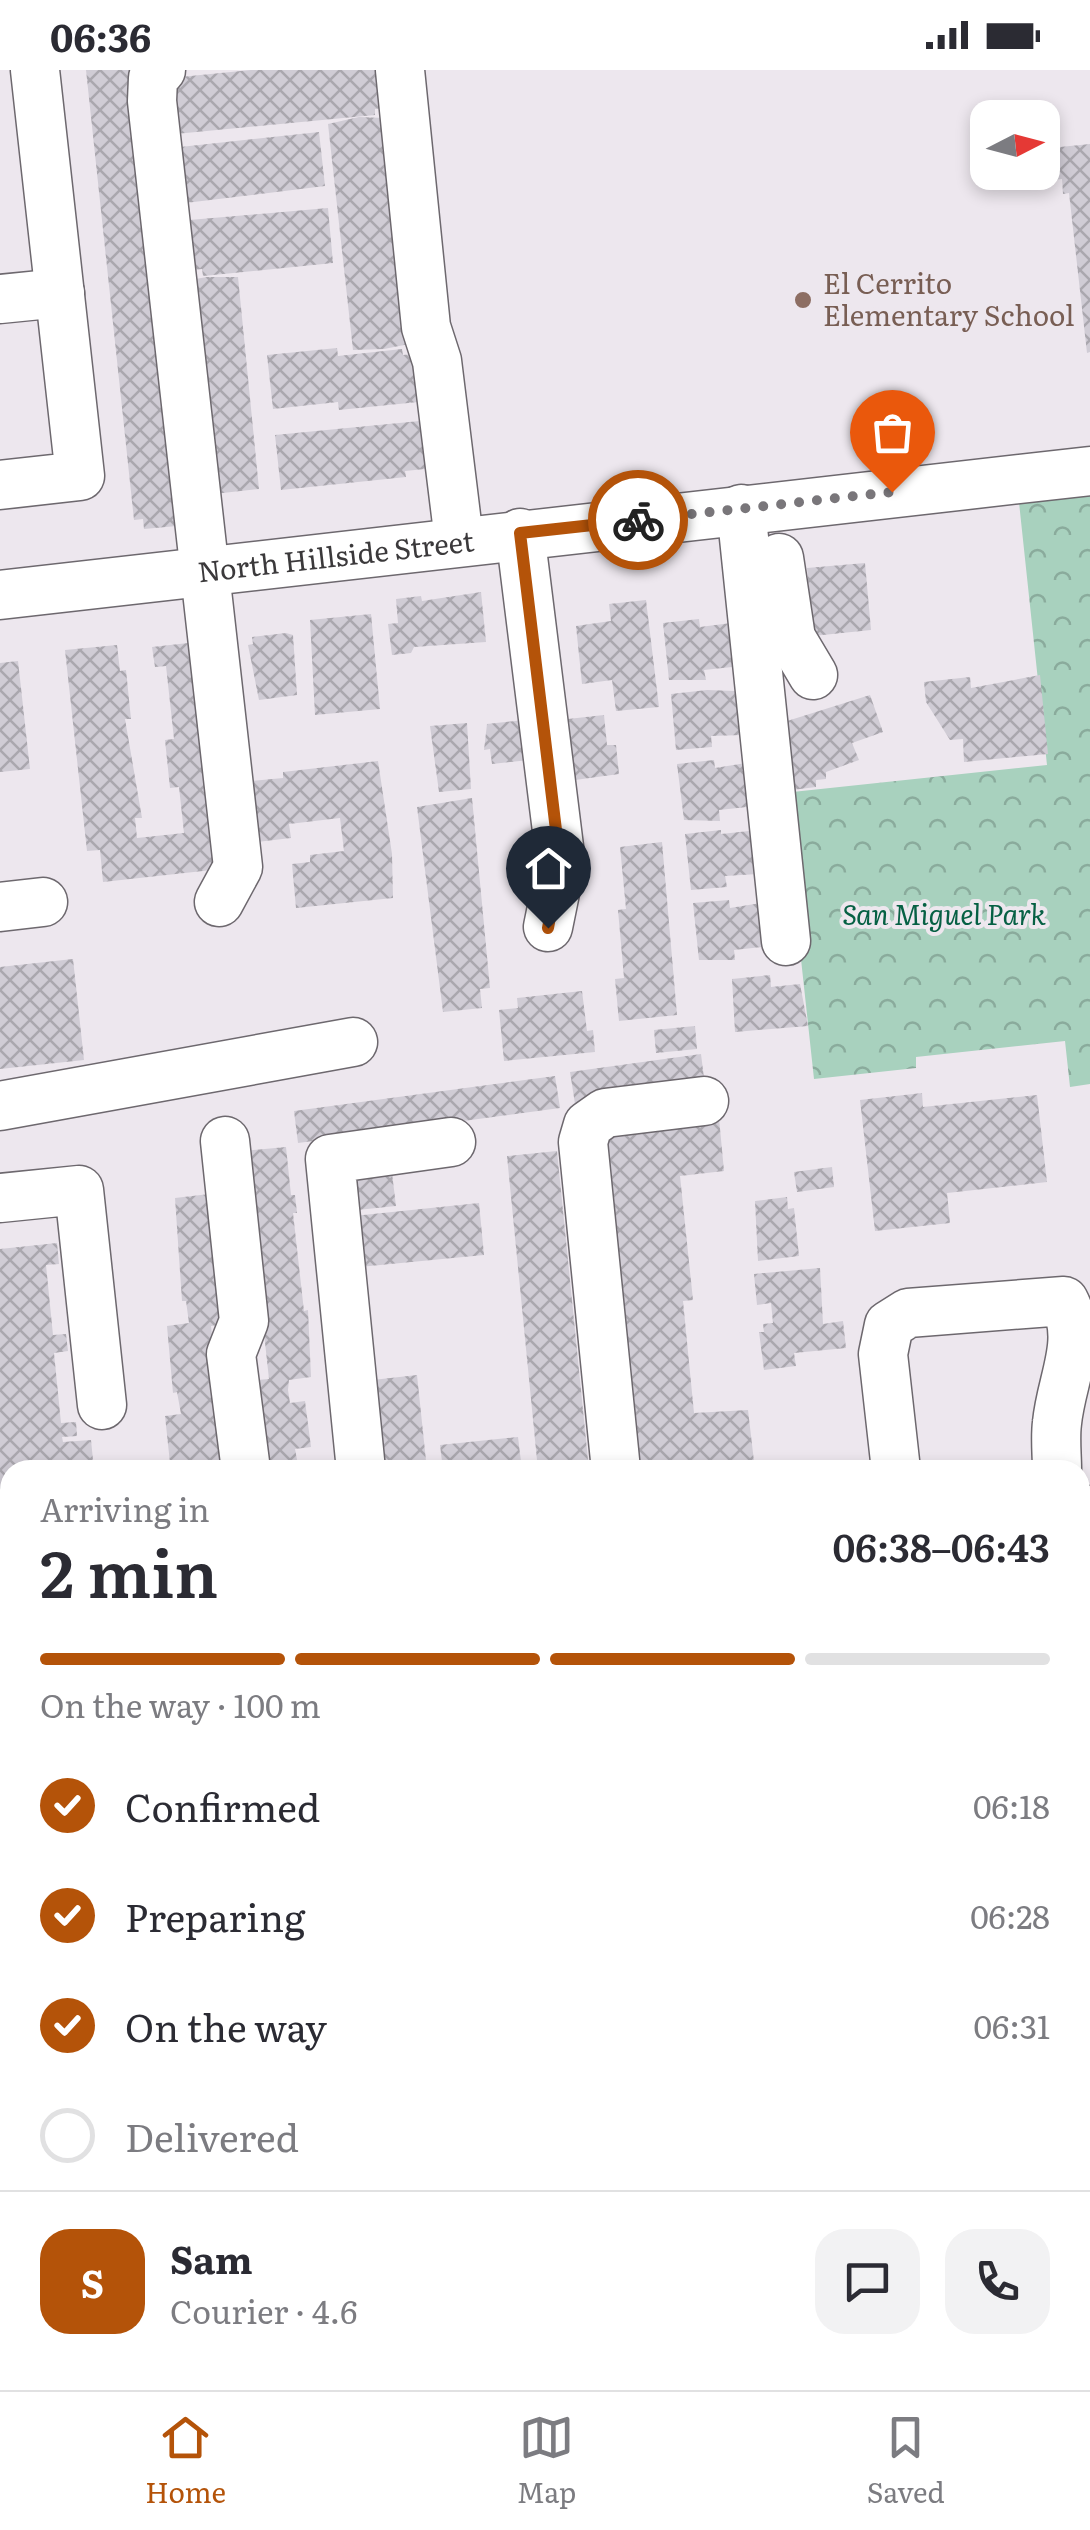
<!DOCTYPE html>
<html lang="en">
<head>
<meta charset="utf-8">
<style>
  :root { --surface:#fff; --page:#f2f2f3; --text:#2b2b33; --muted:#7c7c81; --line:#e1e1e2; --accent:#b45309 }
  body { margin:0; font-family:Literata,serif; background:var(--page); color:var(--text); height:100vh; display:flex; flex-direction:column; font-size:38px; white-space:nowrap }
  * { box-sizing:border-box; margin:0 }
  p { font-size:32px; color:var(--muted) }
  .icon { flex:none; width:55px; height:55px; fill:none; stroke:currentColor; stroke-width:2; stroke-linecap:round; stroke-linejoin:round }
  .map { position:relative; flex:1; overflow:hidden }
  .drawer { position:absolute; left:0px; top:1390px; width:1090px; height:930px; display:flex; flex-direction:column; background:var(--surface); border-radius:30px 30px 0 0; box-shadow:0 5px 15px #0003 }
  .drawer>* { flex:none }
  .needle { width:65px; rotate:84deg }
  .fabs { position:absolute; left:970px; top:30px; display:grid; gap:20px }
  .fabs a { display:grid; place-items:center; width:90px; height:90px; border-radius:20px; background:var(--surface); box-shadow:0 5px 15px #0003; font-size:50px }
  .pin { position:absolute; display:grid; place-items:center; width:85px; height:85px; color:#fff; margin:-102px -42px; border-radius:50% 50% 50% 0; rotate:-45deg; box-shadow:0 0 10px #0007 }
  .pin .icon { rotate:45deg }
  .courier { position:absolute; display:grid; place-items:center; width:100px; height:100px; margin:-50px; border:8px solid #b45309; border-radius:50%; background:#fff; color:#222; box-shadow:0 2px 12px #0007 }
  .head em { font-style:normal; font-weight:600 }
  .head div { display:flex; flex-direction:column-reverse }
  .head { display:flex; align-items:center; justify-content:space-between; height:170px; padding:0 40px }
  h1 { font-size:65px; font-weight:600; line-height:75px }
  .bar { display:grid; grid-template-columns:repeat(4,1fr); gap:15px 10px; align-content:center; height:120px; padding:0 40px }
  .bar i { height:12px; border-radius:8px; background:var(--line) }
  .bar .current { background:var(--accent) }
  .bar p { grid-column:span 4 }
  .line { display:flex; align-items:center; gap:25px; padding:0 40px; border-top:2px solid var(--line) }
  .line div { flex:1 }
  .round { display:grid; place-items:center; flex:none; width:105px; height:105px; border-radius:30px; background:var(--page) }
  ol { padding:0 40px; list-style:none }
  li { display:flex; align-items:center; gap:30px; height:110px }
  li p { margin-inline-start:auto }
  li .icon { padding:10px; border-radius:50%; background:var(--accent); color:#fff; stroke-width:4 }
  li:last-child { color:var(--muted) }
  li i { width:55px; height:55px; border:5px solid var(--line); border-radius:50% }
  .status { display:flex; justify-content:space-between; align-items:center; height:70px; padding:0 50px; background:var(--surface); direction:ltr }
  .status svg { height:28px; fill:currentColor }
  .dock { display:flex; justify-content:space-around; align-items:center; height:140px; border-top:2px solid var(--line); background:var(--surface); font-size:28px; color:var(--muted) }
  .dock a { display:grid; justify-items:center; gap:5px }
  .dock .current { color:var(--accent) }
  .map>svg:first-child { display:block }
  .park { fill:url(#park-crowns) }
  .building { fill:url(#building-cross-hatch) }
  .lines { fill:none; stroke-linecap:round; stroke-linejoin:round }
  .minor-casing { stroke:#6d686e; stroke-width:51 }
  .minor { stroke:#fff; stroke-width:48 }
  .done { stroke:#79767a; stroke-width:10; stroke-dasharray:0 18 }
  .route { stroke:#b45309; stroke-width:12 }
  .education-dot { fill:#8d6e63; stroke:#ede7ee; stroke-width:4 }
  .labels { text-anchor:middle; stroke-width:8; stroke-linejoin:round; paint-order:stroke }
  .education-label { font-size:28px; fill:#785e54; stroke:#ede7ee; text-anchor:start }
  .street-label { font-size:28px; fill:#3b393b; stroke:#ede7ee }
  .park-label { font-size:28px; font-style:italic; fill:#066044; stroke:#ede7ee }
</style>
</head>
<body>
<div class="status"><b>06:36</b><svg viewBox="0 0 49 12"><path d="M0 12V9h3v3zM5 12V6h3v6zM10 12V3h3v9zM15 12V0h3v12zM26 1h20v11H26zM47 4h2v5h-2z"/></svg></div>
<div class="map">
<svg width="1090" height="2320" viewBox="0 0 1090 2320">
  <defs>
    <pattern id="park-crowns" width="20" height="18" patternUnits="userSpaceOnUse" patternTransform="scale(2.5)"><rect width="20" height="18" fill="#a8d1be"/><path d="M2 6a3 3 0 1 1 6 0M12 15a3 3 0 1 1 6 0" fill="none" stroke="#8aab9c"/></pattern>
    <pattern id="building-cross-hatch" width="8" height="8" patternUnits="userSpaceOnUse" patternTransform="scale(2.5)"><rect width="8" height="8" fill="#d0ccd5"/><path d="M0 0l8 8M0 8l8-8" fill="none" stroke="#aaa7ae"/></pattern>
  </defs>
  <rect width="100%" height="100%" fill="#ede7ee"/>
  <path class="park" d="M1090,415V1014L1070,1017L1065,971L916,987V998L814,1009L783,723L1047,695L1018,423Z"/>
  <g class="building">
    <path d="M86,0H140L188,455L144,459L143,449L134,450Z"/>
    <path d="M251,0H390L392,37L375,39V45L165,65L160,9Z"/>
    <path d="M359,47L384,48L409,274L384,279L353,280L328,54Z"/>
    <path d="M319,62L325,116L177,134L171,78Z"/>
    <path d="M1090,74V282L1087,283L1069,123L1063,124L1062,109L1053,110L1050,78Z"/>
    <path d="M328,138L333,193L203,206L202,199L183,201L178,151Z"/>
    <path d="M207,207H238L259,419L205,425L184,211Z"/>
    <path d="M337,278L338,286L402,279L403,285L423,283L428,331L339,340L338,332L273,339L267,285Z"/>
    <path d="M430,350L435,398L405,401L406,407L281,420L275,365Z"/>
    <path d="M865,493L871,560L813,566L807,498Z"/>
    <path d="M481,522L486,572L414,577L411,583L392,585L388,554L398,553L396,529L421,526L422,531Z"/>
    <path d="M646,530L659,637L616,641L612,610L582,614L576,556L611,551L609,534Z"/>
    <path d="M371,544L380,639L315,645L310,550Z"/>
    <path d="M699,549L700,557L731,553L732,597L704,600L706,610H669L663,553Z"/>
    <path d="M286,563L293,565L297,625L259,630L248,575L253,574L252,567Z"/>
    <path d="M197,572L221,799L103,812L100,780L87,781L65,580L117,575L120,601L126,600L131,649H125L142,748H135L137,768L184,763L179,717L170,718L165,670L174,669L166,596L155,597L152,577Z"/>
    <path d="M18,591L30,699L0,702V593Z"/>
    <path d="M1040,605L1048,684L964,692L963,669L950,670L926,632L924,612L970,607L971,618Z"/>
    <path d="M707,620L735,621L742,665L711,666L712,677L676,680L671,624Z"/>
    <path d="M870,625L883,662L852,673L859,690L826,702V709L816,710V717L792,720L784,652Z"/>
    <path d="M604,645L607,675H616L619,704L575,710L568,649Z"/>
    <path d="M525,650L529,690L492,694L490,679L484,680L487,654Z"/>
    <path d="M467,653L471,719L439,722L430,656Z"/>
    <path d="M714,690L715,698L746,693L747,737L719,740L720,751L684,750L677,694Z"/>
    <path d="M378,691L392,784L393,828L296,838L292,794L310,792V785L344,781L340,748L289,754L291,768L257,772L251,711L283,708V702Z"/>
    <path d="M472,728L490,918L480,919L482,938L443,942L417,737Z"/>
    <path d="M721,760V764L749,761L758,804L725,806L727,817L691,820L685,764Z"/>
    <path d="M662,772L677,945L619,951L615,909L624,908L618,840L626,839L620,777Z"/>
    <path d="M729,830L730,838L761,833L762,877L734,880L735,890H699L693,833Z"/>
    <path d="M73,889L84,990L0,999V897Z"/>
    <path d="M770,905L771,917L800,914L808,956L735,962L732,909Z"/>
    <path d="M582,921L587,961L593,960L595,982L504,991L499,940L518,938L517,928Z"/>
    <path d="M695,956L697,979L656,983L654,960Z"/>
    <path d="M701,984L705,1016L575,1034L570,1002Z"/>
    <path d="M555,1006L560,1038L298,1073L294,1041Z"/>
    <path d="M922,1023L923,1037L1037,1025L1047,1112L947,1123L950,1153L875,1161L860,1030Z"/>
    <path d="M719,1048L724,1101L680,1106L693,1230L683,1231L694,1343L748,1340L755,1400H624L592,1061Z"/>
    <path d="M286,1077L291,1125H295L297,1143H293L304,1241L308,1240L311,1307L289,1310L288,1320L290,1333L305,1331L311,1377L295,1379L299,1400H256L246,1311L269,1309L244,1081Z"/>
    <path d="M557,1081L589,1400H538L507,1086Z"/>
    <path d="M832,1097L834,1117L797,1122L794,1102Z"/>
    <path d="M392,1103L396,1136L338,1142L335,1109Z"/>
    <path d="M218,1123L233,1254L211,1256L227,1400H187L186,1391L170,1393L165,1346L181,1344L177,1322L173,1323L167,1256L189,1253L186,1231H182L175,1128Z"/>
    <path d="M787,1127L788,1139L794,1138L799,1186L758,1191L755,1131Z"/>
    <path d="M479,1133L484,1185L349,1198L344,1147Z"/>
    <path d="M57,1173L59,1194L46,1195L53,1265L66,1264L68,1281L54,1283L61,1353L76,1352L77,1366L62,1367L63,1372L91,1370L94,1400H10V1444L0,1445V1179Z"/>
    <path d="M820,1198L823,1254L843,1251L846,1278L794,1283L796,1296L764,1300L759,1262H764L763,1254L773,1253L771,1233L757,1235L754,1204Z"/>
    <path d="M417,1305L427,1400H373L364,1311Z"/>
    <path d="M518,1367L522,1400H443L440,1375Z"/>
    <path d="M1090,1563V1633L1080,1634V1564Z"/>
    <path d="M1080,1849L1090,1850V1949L1080,1950Z"/>
    <path d="M10,1994V2040L0,2041V1995Z"/>
    <path d="M1080,2020H1086L1090,2062L1080,2063Z"/>
    <path d="M1080,2079H1084L1090,2109V2157L1080,2158Z"/>
    <path d="M1090,2177V2254L1080,2255V2178Z"/>
    <path d="M1090,2266V2320H1066L1065,2310H1080V2267Z"/>
    <path d="M104,2310H152V2317L247,2310L248,2320H33Z"/>
    <path d="M526,2310H591L592,2320H527Z"/>
    <path d="M870,2311L871,2320H818L817,2317Z"/>
  </g>
  <g class="lines">
    <defs>
      <g id="minor">
        <path d="M161,0L153,8L152,31L238,797L219,832"/>
        <path d="M400,0L426,257L437,291L459,470"/>
        <path d="M0,229L60,223"/>
        <path d="M0,415L80,406L35,0"/>
        <path d="M741,439L786,871"/>
        <path d="M520,463L561,793L548,857"/>
        <path d="M779,488L791,568L813,605"/>
        <path id="s1" d="M0,525L1090,401"/>
        <path d="M0,837L43,832"/>
        <path d="M0,1036L353,972"/>
        <path d="M225,1071L244,1251L231,1284L246,1400"/>
        <path d="M0,1128L79,1120L102,1335"/>
        <path d="M361,1400L330,1089L451,1072"/>
        <path d="M616,1400L583,1072L588,1055L605,1043L704,1031"/>
        <path d="M896,1400L883,1284L889,1255L908,1243L1064,1231C1085,1271 1061,1310 1057,1353C1055,1368 1057,1385 1057,1400"/>
        <path d="M1080,1441L1090,1440"/>
        <path d="M6,1638L10,1704"/>
        <path d="M0,1639L6,1638L2,1552"/>
        <path d="M1080,1726L1090,1725"/>
        <path d="M0,1743L10,1733"/>
        <path d="M0,1836L10,1835"/>
        <path d="M0,1944L10,1943"/>
        <path d="M0,2095L10,2094"/>
        <path d="M0,2150L10,2248"/>
        <path d="M0,2300L10,2299"/>
        <path d="M690,2310L691,2320"/>
      </g>
    </defs>
    <use href="#minor" class="minor-casing"/>
    <use href="#minor" class="minor"/>
  </g>
  <g class="lines">
    <path class="done" d="M638,450L892,422"/>
    <path class="route" d="M548,858L560,793L520,463L638,450"/>
  </g>
  <circle class="education-dot" cx="803" cy="230" r="10"/>
  <g class="labels">
    <g class="education-label">
      <text x="823" y="224">El Cerrito<tspan x="823" dy="32">Elementary School</tspan></text>
    </g>
    <g class="street-label">
      <text dy="10" stroke="none"><textPath href="#s1" startOffset="338">North Hillside Street</textPath></text>
    </g>
    <g class="park-label">
      <text x="944" y="855">San Miguel Park</text>
    </g>
  </g>
</svg>
<div class="fabs">
<a><svg class="needle" viewBox="-14 -14 28 28"><path d="M0-13l5 13h-10z" fill="#e53935"/><path d="M0 13l5-13h-10z" fill="#7c7c81"/></svg></a>
</div>
<div class="pin" style="left:892px;top:422px;background:#ea580c"><svg class="icon" aria-label="bag" viewBox="0 0 24 24"><path d="M5 8h14l-1 12H6zM9 8a3 3 0 0 1 6 0"/></svg></div>
<div class="pin" style="left:548px;top:858px;background:#1f2937"><svg class="icon" aria-label="home" viewBox="0 0 24 24"><path d="M3 11l9-7 9 7M6 9v11h12V9"/></svg></div>
<div class="courier" style="left:638px;top:450px"><svg class="icon" aria-label="bike" viewBox="0 0 24 24"><circle cx="6" cy="16" r="4"/><circle cx="18" cy="16" r="4"/><path d="M6 16l4-8h5l3 8M10 8l3 8H6M13 5h3"/></svg></div>
<section class="drawer">
<div class="head"><div><h1>2 min</h1><p>Arriving in</p></div><em>06:38–06:43</em></div>
<div class="bar"><i class="current"></i><i class="current"></i><i class="current"></i><i></i><p>On the way · 100 m</p></div>
<ol>
<li><svg class="icon" aria-label="check" viewBox="0 0 24 24"><path d="M5 12l5 5 9-10"/></svg>Confirmed<p>06:18</p></li>
<li><svg class="icon" aria-label="check" viewBox="0 0 24 24"><path d="M5 12l5 5 9-10"/></svg>Preparing<p>06:28</p></li>
<li><svg class="icon" aria-label="check" viewBox="0 0 24 24"><path d="M5 12l5 5 9-10"/></svg>On the way<p>06:31</p></li>
<li><i></i>Delivered</li>
</ol>
<div class="line" style="height:180px"><b class="round" style="background:var(--accent);color:#fff">S</b><div><b>Sam</b><p>Courier · 4.6</p></div><a class="round"><svg class="icon" aria-label="chat" viewBox="0 0 24 24"><path d="M4 5h16v11H9l-5 4z"/></svg></a><a class="round"><svg class="icon" aria-label="phone" viewBox="0 0 24 24"><path d="M5 4h4l2 5-3 2q2 4 5 5l2-3 5 2v4C11 20 4 13 5 4z"/></svg></a></div>
</section>
</div>
<nav class="dock">
<a class="current"><svg class="icon" aria-label="home" viewBox="0 0 24 24"><path d="M3 11l9-7 9 7M6 9v11h12V9"/></svg>Home</a>
<a><svg class="icon" aria-label="map" viewBox="0 0 24 24"><path d="M3 6l6-2 6 2 6-2v14l-6 2-6-2-6 2zM9 4v14M15 6v14"/></svg>Map</a>
<a><svg class="icon" aria-label="saved" viewBox="0 0 24 24"><path d="M7 4h10v16l-5-4-5 4z"/></svg>Saved</a>
</nav>
</body>
</html>
